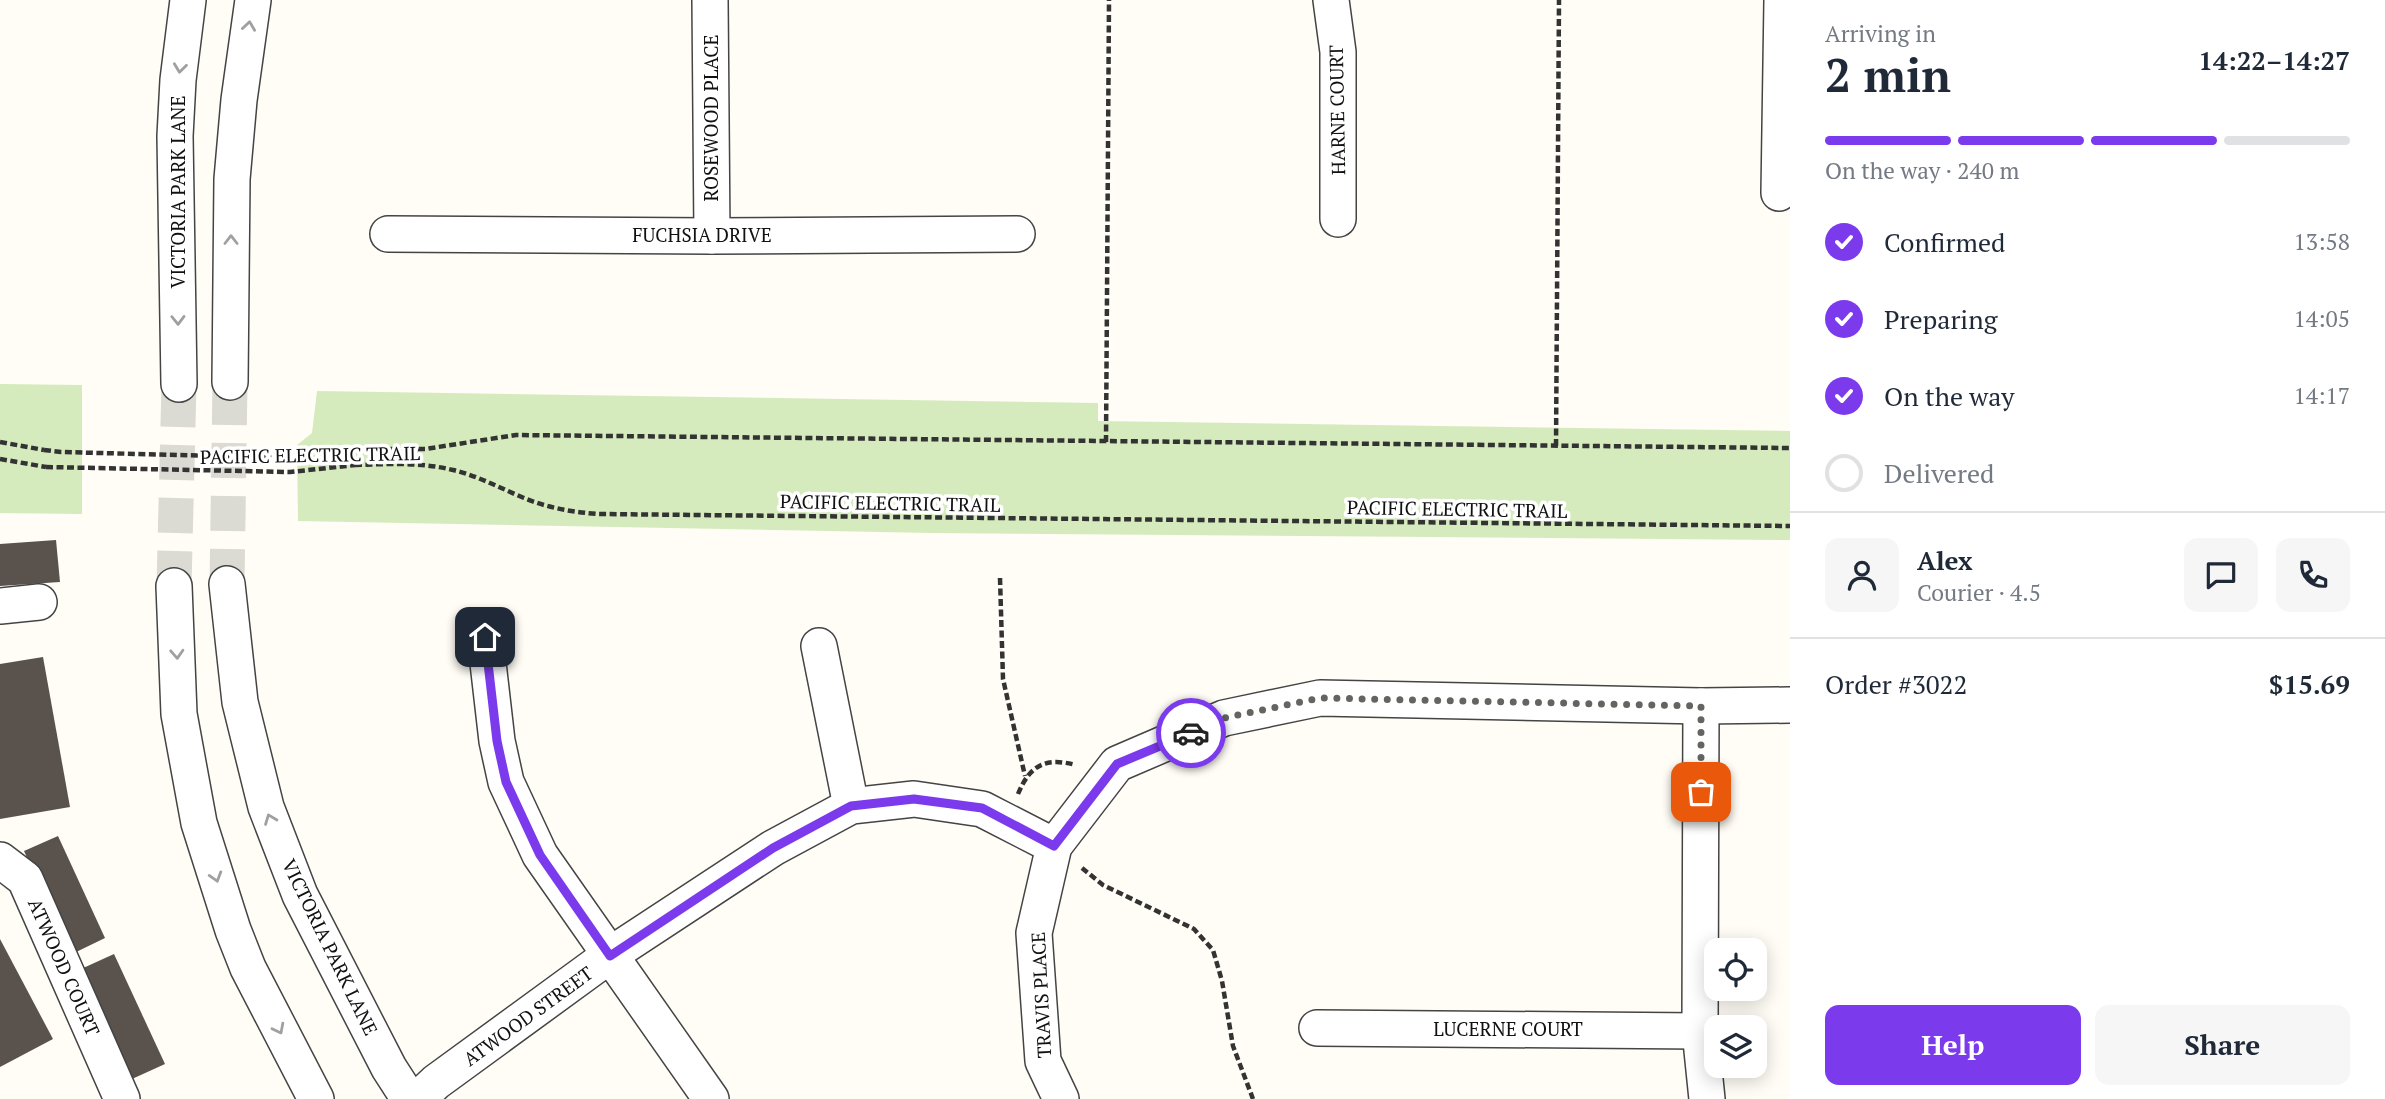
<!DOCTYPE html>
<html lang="en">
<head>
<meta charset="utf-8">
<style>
  :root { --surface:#fff; --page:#f6f6f7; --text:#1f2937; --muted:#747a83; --line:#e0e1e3; --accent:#7c3aed }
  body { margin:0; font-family:"PT Serif",serif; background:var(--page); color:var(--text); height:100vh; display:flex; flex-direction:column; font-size:26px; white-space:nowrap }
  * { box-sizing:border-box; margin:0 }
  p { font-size:23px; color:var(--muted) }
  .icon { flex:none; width:38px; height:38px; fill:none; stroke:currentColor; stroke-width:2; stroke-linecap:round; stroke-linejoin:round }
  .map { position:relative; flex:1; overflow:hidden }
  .sheet { display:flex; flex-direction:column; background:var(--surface); width:595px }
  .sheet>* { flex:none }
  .controls { position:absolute; left:1704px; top:938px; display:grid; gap:14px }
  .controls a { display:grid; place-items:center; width:63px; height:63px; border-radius:14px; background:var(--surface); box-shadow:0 4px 18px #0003; font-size:35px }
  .pin { position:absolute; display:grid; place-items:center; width:60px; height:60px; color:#fff; margin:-30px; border-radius:14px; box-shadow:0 4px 10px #0006 }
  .courier { position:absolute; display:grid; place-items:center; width:70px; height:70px; margin:-35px; border:5px solid #7c3aed; border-radius:50%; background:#fff; color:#222; box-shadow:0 2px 9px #0007 }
  .head em { font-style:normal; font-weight:700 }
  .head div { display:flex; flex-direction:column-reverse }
  .head { display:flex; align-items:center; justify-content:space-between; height:119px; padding:0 35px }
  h1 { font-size:46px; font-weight:700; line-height:52px }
  .bar { display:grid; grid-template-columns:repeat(4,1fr); gap:10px 7px; align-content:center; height:84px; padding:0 35px }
  .bar i { height:9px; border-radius:5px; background:var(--line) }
  .bar .selected { background:var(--accent) }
  .bar p { grid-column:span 4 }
  .line { display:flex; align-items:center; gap:18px; padding:0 35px; border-top:2px solid var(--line) }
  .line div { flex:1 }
  .round { display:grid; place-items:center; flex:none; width:74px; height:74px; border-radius:14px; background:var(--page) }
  ol { padding:0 35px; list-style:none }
  li { display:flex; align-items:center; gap:21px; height:77px }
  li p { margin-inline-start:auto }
  li .icon { padding:7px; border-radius:50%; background:var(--accent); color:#fff; stroke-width:4 }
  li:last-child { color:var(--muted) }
  li i { width:38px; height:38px; border:4px solid var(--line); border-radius:50% }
  .cta { display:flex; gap:14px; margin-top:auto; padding:14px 35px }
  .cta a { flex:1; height:80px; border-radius:14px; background:var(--accent); color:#fff; font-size:28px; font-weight:700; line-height:80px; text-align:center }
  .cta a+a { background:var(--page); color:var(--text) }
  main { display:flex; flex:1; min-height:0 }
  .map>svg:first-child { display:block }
  .green { fill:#d5ebbd }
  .building { fill:#5a524d }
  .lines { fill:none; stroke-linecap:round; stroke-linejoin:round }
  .minor-tunnel { stroke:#dbdad3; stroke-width:35; stroke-dasharray:35 18; stroke-linecap:butt }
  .minor-casing { stroke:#444; stroke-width:38 }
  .path { stroke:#333; stroke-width:4.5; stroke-dasharray:7 3.5; stroke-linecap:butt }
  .minor { stroke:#fff; stroke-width:35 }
  .path-bridge { stroke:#333; stroke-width:4.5; stroke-dasharray:7 3.5; stroke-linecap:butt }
  .oneway { stroke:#a0a0a0 }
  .done { stroke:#646461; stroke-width:7; stroke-dasharray:0 12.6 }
  .route { stroke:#7c3aed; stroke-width:9 }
  .labels { text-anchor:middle; stroke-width:7; stroke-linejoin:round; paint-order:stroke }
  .street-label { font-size:19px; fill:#111; stroke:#fff }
</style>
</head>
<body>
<main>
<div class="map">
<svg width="1790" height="1099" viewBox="0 0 1790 1099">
  <rect width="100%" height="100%" fill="#fffdf5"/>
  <g class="green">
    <path d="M0,384L82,385V514L0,513Z"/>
    <path d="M317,391L1098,403V421L1790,431V540L932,533L298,521L297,445L312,433Z"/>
  </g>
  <g class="building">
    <path d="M56,540L60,582L0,586V544Z"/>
    <path d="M43,657L70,807L0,819V664Z"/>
    <path d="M58,836L105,938L72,954L24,851Z"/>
    <path d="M0,939L53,1039L0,1067Z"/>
    <path d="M114,954L165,1064L132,1079L81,969Z"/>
  </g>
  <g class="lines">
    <g class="minor-tunnel">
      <path d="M227,584L230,382"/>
      <path d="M174,586L179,384"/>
    </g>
    <defs>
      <g id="minor">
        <path d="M710,0L712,236"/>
        <path d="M1331,0L1338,52V219"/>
        <path d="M1779,193L1782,0"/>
        <path d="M388,234L712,236L1017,234"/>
        <path d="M230,382L232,179L239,100L253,0"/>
        <path d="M179,384L175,136L178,80L188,0"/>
        <path d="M227,584L240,702L266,807L300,895L389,1068L409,1099"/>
        <path d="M174,586L179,714L199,823L233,930L248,968L316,1099"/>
        <path d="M0,606L39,602"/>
        <path d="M485,637L497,741L506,782L540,855L711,1099"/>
        <path d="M819,646L851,806"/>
        <path d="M1701,706L1700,1031L1707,1099"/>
        <path d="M0,860L25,879L122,1099"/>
        <path d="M1317,1028L1700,1031"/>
        <path d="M418,1099L436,1082L610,955L773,848L851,806L914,799L982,809L1054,846"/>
        <path d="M1061,1099L1043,1061L1034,933L1054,846L1117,764L1224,718L1320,698L1701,706L1790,705"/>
      </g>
    </defs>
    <use href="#minor" class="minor-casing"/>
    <g class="path">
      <path d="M0,442L44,450"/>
      <path d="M1106,442L1109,0"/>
      <path d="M1556,446L1559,0"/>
      <path d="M355,449H425L516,435L1790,448"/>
      <path d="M0,459L46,467"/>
      <path d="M355,465C387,464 421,462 453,470C478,476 500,488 524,498C548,508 572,512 598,514L1790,526"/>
      <path d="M1000,578L1003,679L1025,776"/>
      <path d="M1018,794C1030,765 1045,757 1076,765"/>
      <path d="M1082,868L1103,885L1194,929L1213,950L1222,981L1233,1046L1253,1099"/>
    </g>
    <use href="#minor" class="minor"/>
    <g class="path-bridge">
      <path d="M44,450L61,452L295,458L355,449"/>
      <path d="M46,467L290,472L355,465"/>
    </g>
  </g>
  <defs><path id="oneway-chevron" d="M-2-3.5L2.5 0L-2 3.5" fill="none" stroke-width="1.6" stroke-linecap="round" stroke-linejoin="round" transform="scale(1.75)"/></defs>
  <g class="oneway">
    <use href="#oneway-chevron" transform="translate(249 26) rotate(-82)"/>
    <use href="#oneway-chevron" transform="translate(180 68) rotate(97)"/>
    <use href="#oneway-chevron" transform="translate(231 240) rotate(-90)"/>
    <use href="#oneway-chevron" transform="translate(178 320) rotate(89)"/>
    <use href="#oneway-chevron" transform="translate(177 654) rotate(87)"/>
    <use href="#oneway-chevron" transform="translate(270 819) rotate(-111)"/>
    <use href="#oneway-chevron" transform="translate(216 877) rotate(73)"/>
    <use href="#oneway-chevron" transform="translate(279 1029) rotate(63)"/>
  </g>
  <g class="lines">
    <path class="done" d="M1191,733L1224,718L1320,698L1701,706V792"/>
    <path class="route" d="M485,637L497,741L506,782L540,855L610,956L773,848L851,806L914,799L982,808L1054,846L1117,764L1191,733"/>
  </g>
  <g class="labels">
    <g class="street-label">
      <text transform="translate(1337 110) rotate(-91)" y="7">HARNE COURT</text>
      <text transform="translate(711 118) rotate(-90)" y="7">ROSEWOOD PLACE</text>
      <text transform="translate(178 192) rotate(-90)" y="7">VICTORIA PARK LANE</text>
      <text x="702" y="242">FUCHSIA DRIVE</text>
      <text transform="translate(310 455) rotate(-1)" y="7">PACIFIC ELECTRIC TRAIL</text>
      <text transform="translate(890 503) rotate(1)" y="7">PACIFIC ELECTRIC TRAIL</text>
      <text transform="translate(1457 509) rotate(1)" y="7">PACIFIC ELECTRIC TRAIL</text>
      <text transform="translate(330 947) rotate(64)" y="7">VICTORIA PARK LANE</text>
      <text transform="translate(64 967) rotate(66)" y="7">ATWOOD COURT</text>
      <text transform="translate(1041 995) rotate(-93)" y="7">TRAVIS PLACE</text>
      <text transform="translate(528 1016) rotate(-36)" y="7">ATWOOD STREET</text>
      <text x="1508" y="1036">LUCERNE COURT</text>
    </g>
  </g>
</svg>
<div class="controls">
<a><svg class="icon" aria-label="locate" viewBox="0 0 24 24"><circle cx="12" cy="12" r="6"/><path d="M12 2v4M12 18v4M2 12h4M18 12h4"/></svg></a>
<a><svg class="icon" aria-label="layers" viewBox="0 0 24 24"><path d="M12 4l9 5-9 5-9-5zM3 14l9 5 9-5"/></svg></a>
</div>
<div class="pin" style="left:1701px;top:792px;background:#ea580c"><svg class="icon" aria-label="bag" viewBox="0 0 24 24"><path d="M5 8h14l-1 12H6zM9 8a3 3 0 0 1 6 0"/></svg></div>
<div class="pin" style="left:485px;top:637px;background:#1f2937"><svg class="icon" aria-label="home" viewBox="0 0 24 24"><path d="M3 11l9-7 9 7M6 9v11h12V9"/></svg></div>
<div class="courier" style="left:1191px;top:733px"><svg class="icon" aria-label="car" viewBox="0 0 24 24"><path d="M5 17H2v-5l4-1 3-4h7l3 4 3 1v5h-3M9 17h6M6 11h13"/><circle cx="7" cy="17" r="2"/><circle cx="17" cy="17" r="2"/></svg></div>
</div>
<section class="sheet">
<div class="head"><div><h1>2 min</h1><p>Arriving in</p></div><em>14:22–14:27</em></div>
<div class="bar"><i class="selected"></i><i class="selected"></i><i class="selected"></i><i></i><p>On the way · 240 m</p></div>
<ol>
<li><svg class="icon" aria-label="check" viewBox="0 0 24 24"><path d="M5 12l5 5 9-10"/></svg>Confirmed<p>13:58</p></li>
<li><svg class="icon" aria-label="check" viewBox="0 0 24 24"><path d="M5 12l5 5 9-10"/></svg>Preparing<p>14:05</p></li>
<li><svg class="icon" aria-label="check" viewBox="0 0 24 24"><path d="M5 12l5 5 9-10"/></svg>On the way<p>14:17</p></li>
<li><i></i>Delivered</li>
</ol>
<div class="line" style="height:126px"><a class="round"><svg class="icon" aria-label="person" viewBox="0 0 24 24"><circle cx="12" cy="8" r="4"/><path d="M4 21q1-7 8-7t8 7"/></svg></a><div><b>Alex</b><p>Courier · 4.5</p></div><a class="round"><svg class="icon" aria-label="chat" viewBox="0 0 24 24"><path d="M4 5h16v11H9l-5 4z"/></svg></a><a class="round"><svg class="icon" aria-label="phone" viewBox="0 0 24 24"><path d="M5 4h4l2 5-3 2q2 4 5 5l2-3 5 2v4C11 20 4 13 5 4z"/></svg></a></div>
<div class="line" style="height:91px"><div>Order #3022</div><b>$15.69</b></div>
<div class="cta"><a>Help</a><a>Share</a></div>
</section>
</main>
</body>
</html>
